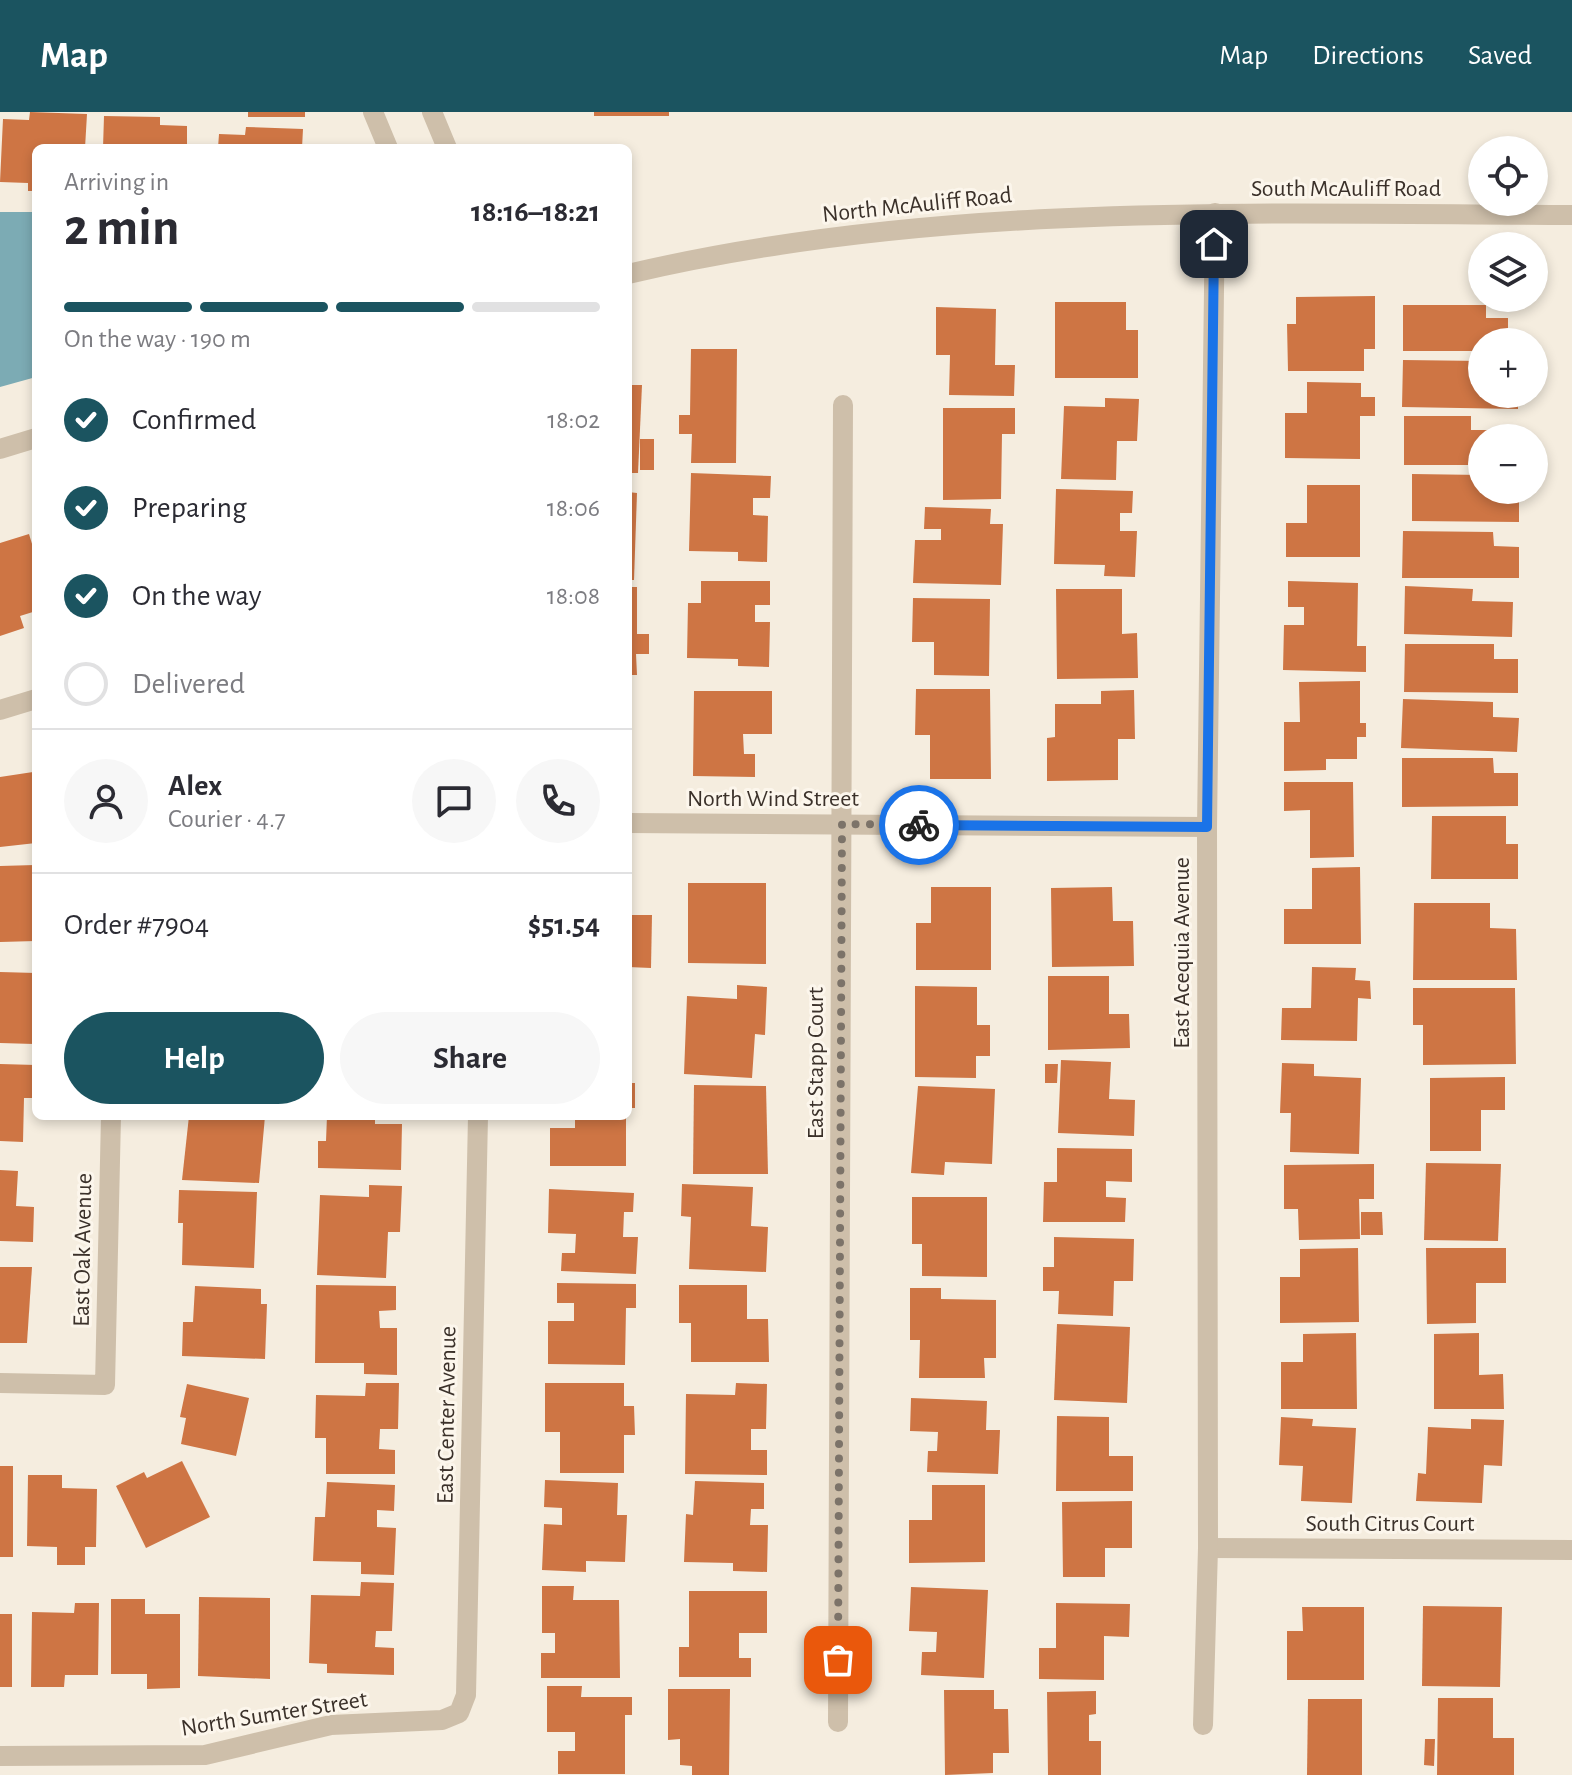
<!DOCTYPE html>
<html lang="en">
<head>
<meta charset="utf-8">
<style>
  :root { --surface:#fff; --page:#f7f7f7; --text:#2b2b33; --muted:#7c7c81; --line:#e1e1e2; --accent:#1b5460 }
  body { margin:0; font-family:"Alegreya Sans",sans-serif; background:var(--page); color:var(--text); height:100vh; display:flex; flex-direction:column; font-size:30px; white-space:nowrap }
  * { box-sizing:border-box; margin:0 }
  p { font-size:26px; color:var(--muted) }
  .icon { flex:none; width:44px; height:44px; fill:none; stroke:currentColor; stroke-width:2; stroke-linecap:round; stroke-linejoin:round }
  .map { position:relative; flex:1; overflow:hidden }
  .sheet { position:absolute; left:32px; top:32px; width:600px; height:976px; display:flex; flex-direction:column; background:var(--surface); border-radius:12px; box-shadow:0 4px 12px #0003 }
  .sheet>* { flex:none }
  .controls { position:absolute; left:1468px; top:24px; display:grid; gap:16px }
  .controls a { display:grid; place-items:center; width:80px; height:80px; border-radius:50%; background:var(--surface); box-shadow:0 4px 12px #0003; font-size:40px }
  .pin { position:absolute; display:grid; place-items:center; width:68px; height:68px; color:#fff; margin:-34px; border-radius:16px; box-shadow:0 4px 12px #0006 }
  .courier { position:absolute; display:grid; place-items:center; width:80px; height:80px; margin:-40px; border:6px solid #1a73e8; border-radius:50%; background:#fff; color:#222; box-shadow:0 2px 10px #0007 }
  .headline em { font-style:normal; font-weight:600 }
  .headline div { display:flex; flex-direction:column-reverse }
  .headline { display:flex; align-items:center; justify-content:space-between; height:136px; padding:0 32px }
  h1 { font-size:52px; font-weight:600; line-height:60px }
  .bar { display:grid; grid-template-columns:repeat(4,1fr); gap:12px 8px; align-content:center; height:96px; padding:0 32px }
  .bar i { height:10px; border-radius:6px; background:var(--line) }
  .bar .on { background:var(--accent) }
  .bar p { grid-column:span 4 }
  .line { display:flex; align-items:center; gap:20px; padding:0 32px; border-top:2px solid var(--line) }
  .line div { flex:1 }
  .round { display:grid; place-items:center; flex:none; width:84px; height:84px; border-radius:42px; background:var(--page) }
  ol { padding:0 32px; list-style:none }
  li { display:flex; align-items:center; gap:24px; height:88px }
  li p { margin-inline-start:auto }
  li .icon { padding:8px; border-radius:50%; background:var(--accent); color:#fff; stroke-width:4 }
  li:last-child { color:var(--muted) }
  li i { width:44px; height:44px; border:4px solid var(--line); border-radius:50% }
  .button { display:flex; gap:16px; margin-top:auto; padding:16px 32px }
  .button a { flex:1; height:92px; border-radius:48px; background:var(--accent); color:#fff; font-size:32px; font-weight:600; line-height:92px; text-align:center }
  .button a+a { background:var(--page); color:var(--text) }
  header { display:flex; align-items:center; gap:48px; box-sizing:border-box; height:112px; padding:0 40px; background:var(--accent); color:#fff }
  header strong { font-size:38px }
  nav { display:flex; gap:44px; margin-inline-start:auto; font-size:28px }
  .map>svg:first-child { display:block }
  .water { fill:#7cabb4 }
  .building { fill:#ce7544 }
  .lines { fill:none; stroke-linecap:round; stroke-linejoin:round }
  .minor { stroke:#cebfaa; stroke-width:20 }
  .done { stroke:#7c7369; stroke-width:8; stroke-dasharray:0 14.4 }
  .route { stroke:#1a73e8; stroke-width:10 }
  .labels { text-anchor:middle; stroke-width:6; stroke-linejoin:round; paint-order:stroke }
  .street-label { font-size:24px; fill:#3b312a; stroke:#fcf6ec }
</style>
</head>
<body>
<header>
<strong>Map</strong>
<nav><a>Map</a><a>Directions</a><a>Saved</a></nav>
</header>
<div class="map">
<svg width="1572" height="1663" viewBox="0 0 1572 1663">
  <rect width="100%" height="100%" fill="#f5eddf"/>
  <path class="water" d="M0,100H36V265L0,275Z"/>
  <g class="building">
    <path d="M30,0L87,2L85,36H36V79H28V71L0,70L3,7L29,8Z"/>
    <rect x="248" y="0" width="57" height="5"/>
    <rect x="594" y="0" width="75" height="4"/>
    <path d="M104,4L160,5V13L187,14V36H103Z"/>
    <path d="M246,15L303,17L302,36H218L219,22L245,23Z"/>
    <path d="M1375,184V237H1364V259H1288L1287,212H1296V185Z"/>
    <path d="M1055,190H1126V218H1138V266H1055Z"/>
    <path d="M1403,193H1486V206H1508V230H1482V239H1403Z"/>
    <path d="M936,195L996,197L995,253H1015L1014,284L949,283L950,243H936Z"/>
    <path d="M691,237H737L736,351H691L692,322H679V303H690Z"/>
    <path d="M1403,248L1482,249V282H1518V297L1402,295Z"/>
    <path d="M1307,270L1361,271V285H1375V304H1360V347L1285,346V301H1307Z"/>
    <path d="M628,273H642L638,361H628Z"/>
    <path d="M1105,286L1139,287L1137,329H1117L1116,368L1061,367L1064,294L1105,295Z"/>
    <path d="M943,296H1015V322H1002L1001,387L943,388Z"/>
    <path d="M1404,304H1471V318H1519V326H1482V353H1404Z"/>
    <rect x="640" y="327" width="14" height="31"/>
    <path d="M691,361L771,364L770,386H753V403L768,404L767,450L738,449V440L689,439Z"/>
    <path d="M1412,362L1482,363V378H1519V410L1412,409Z"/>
    <path d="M1307,373H1360V445H1286V411H1307Z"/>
    <path d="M1056,377L1133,379L1132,401H1120V419H1137L1135,465L1104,464L1105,453L1054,452Z"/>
    <path d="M628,380L637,381L634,468H628Z"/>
    <path d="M925,395L991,397L990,412H1003L1001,473L913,471L915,428H941V417H924Z"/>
    <path d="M1403,419L1493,420L1494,434L1519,435V466H1402Z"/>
    <path d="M29,422L36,445V499L20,504L24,516L0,524V431Z"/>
    <path d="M701,469H770V493H755V510H770L769,555L738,554V547L687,546L688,491H701Z"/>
    <path d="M1288,469L1358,471L1357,534H1366V560L1283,558L1284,513H1304V495H1288Z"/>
    <path d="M1405,474L1473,477L1472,489L1513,490L1512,525L1404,522Z"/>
    <path d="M628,475H637V522H649V542H636L637,563H628Z"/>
    <path d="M1056,477H1122V522L1137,521L1138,566L1057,567Z"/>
    <path d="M913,486L990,487L989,564L934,563V530H912Z"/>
    <path d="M1405,532H1494V547H1518V581L1404,580Z"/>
    <path d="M1360,569V611H1366V625H1357V647H1326V658L1284,659V610H1300L1299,570Z"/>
    <path d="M916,577H990L991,667H930V623H915Z"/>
    <path d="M1134,578L1135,627H1118V668L1047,669V626L1055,625V592H1101V579Z"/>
    <path d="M694,579H772V622H743L744,642H755V665L693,664Z"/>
    <path d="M628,581H631L632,665H628Z"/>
    <path d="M1403,587L1493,590V605L1519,606L1517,640L1401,636Z"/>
    <path d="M1402,646H1493L1494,661H1518V694L1402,695Z"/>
    <path d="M33,660L36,731L0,735V665Z"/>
    <path d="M1284,670H1353L1354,745L1310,746V698L1284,699Z"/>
    <path d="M1432,704H1506V732H1518V767H1431Z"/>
    <path d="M35,753L36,829L0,830V754Z"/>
    <path d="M1360,755L1361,832H1284V797H1312V756Z"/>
    <path d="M688,771H766V852L688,851Z"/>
    <path d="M931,775H991V858H916V811H931Z"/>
    <path d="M1112,775L1113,809H1133L1134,854L1052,855L1051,776Z"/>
    <path d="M1414,791H1490V816L1516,817L1517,868H1413Z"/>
    <path d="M628,803H652L651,856L628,855Z"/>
    <path d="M1312,855L1356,856L1355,868L1370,869L1371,887L1358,886L1357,929L1281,928L1282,896H1311Z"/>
    <path d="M0,860L36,861L34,932L0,931Z"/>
    <path d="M1048,864H1109V902H1129L1130,936L1048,938Z"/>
    <path d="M737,873L767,875L765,923L755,922L752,966L684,962L687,884L737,887Z"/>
    <path d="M915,874L977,875V913H990V944H976V966L915,965Z"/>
    <path d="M1413,876H1515L1516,952L1423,953V913H1413Z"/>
    <path d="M1061,948L1111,950L1109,987L1135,988L1134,1024L1058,1021Z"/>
    <path d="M1282,951L1314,952V964L1361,966L1359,1042L1290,1040L1291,1001H1280Z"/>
    <path d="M0,952L36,953V986H24L23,1030L0,1029Z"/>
    <path d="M1045,952H1058L1057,971H1045Z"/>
    <path d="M1505,965V998H1481V1039H1430V966Z"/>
    <rect x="628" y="971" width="7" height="25"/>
    <path d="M694,973L766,974L768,1062H693Z"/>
    <path d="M918,974L995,977L992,1052L945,1050L944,1063L911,1061Z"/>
    <path d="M189,1004H265L259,1071L182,1068Z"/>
    <path d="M327,1004H375V1012H402L401,1058L318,1056V1029H326Z"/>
    <path d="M575,1004H626V1054H550V1016H575Z"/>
    <path d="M1057,1036L1132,1037V1070L1106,1069V1085L1126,1086L1125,1110H1043L1044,1070H1057Z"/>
    <path d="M1426,1051L1501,1052L1498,1129L1424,1128Z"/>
    <path d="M1374,1052V1087H1359L1360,1127L1299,1128L1298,1097H1284V1053Z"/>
    <path d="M0,1058L18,1059L16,1094L34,1095L33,1130L0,1129Z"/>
    <path d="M682,1072L753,1075L751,1114L768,1115L766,1160L689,1157L691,1105L681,1104Z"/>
    <path d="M369,1073L402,1074L400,1120H388L386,1166L317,1163L320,1083L369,1085Z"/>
    <path d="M549,1077L634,1081L633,1100H624L623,1125H638L636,1162L561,1159L562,1141H575L576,1122L548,1121Z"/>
    <path d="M179,1078L257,1080L254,1156L182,1153L183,1111H178Z"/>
    <path d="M912,1085H987V1165L922,1164V1132H912Z"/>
    <path d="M1361,1100H1382L1383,1123H1361Z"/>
    <path d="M1054,1125L1134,1127L1133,1169H1114L1113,1204L1058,1202L1059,1179H1043V1155H1054Z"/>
    <path d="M1358,1136L1359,1210L1280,1211V1165H1300V1137Z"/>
    <path d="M1426,1136H1506V1171H1476V1211L1427,1212Z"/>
    <path d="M0,1155H32L27,1231H0Z"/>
    <path d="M557,1171L636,1172V1196H626L625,1253L548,1252V1209H574V1191H557Z"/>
    <path d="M316,1173L396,1174V1198L379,1199L380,1216H397V1263L364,1262V1251H315Z"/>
    <path d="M679,1173H747V1207H768L769,1250H691V1211H679Z"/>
    <path d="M195,1174L261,1177V1192H267L265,1247L182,1244L183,1210H193Z"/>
    <path d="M910,1176H941V1187L996,1188V1246H984L985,1266H919L920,1228H910Z"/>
    <path d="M1057,1212L1130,1215L1127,1291L1054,1288Z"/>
    <path d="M1356,1221L1357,1297H1281V1250H1303V1222Z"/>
    <path d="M1479,1221V1263L1503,1262L1504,1297H1434V1222Z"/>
    <path d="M366,1271H399L398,1317H380L379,1337L395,1338V1362H326V1326H315L316,1283L365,1284Z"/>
    <path d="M545,1271H624V1294H634L635,1323H624V1361H560V1320H545Z"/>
    <path d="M736,1271L767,1272L766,1317H751V1338H767V1363L685,1362L686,1282L735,1283Z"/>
    <path d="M187,1272L249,1286L236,1344L181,1332L186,1306L180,1305Z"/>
    <path d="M911,1286L987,1289L986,1318H1000L998,1362L927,1360L928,1339H937L938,1320L910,1319Z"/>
    <path d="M1057,1304L1109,1305V1344H1133V1379H1056Z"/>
    <path d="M1281,1305L1313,1307L1312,1314L1356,1316L1352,1391L1301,1389L1303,1354L1279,1353Z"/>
    <path d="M1471,1307L1504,1308L1502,1354L1484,1353L1482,1391L1416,1389L1418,1361L1426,1362L1428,1315L1471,1317Z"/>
    <path d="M182,1349L210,1405L146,1436L116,1374L144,1360L147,1366Z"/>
    <rect x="0" y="1354" width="13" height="91"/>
    <path d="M28,1363H62V1376L97,1377L96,1435H85V1453H57V1435L27,1434Z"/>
    <path d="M545,1368L618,1371L617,1403H627L625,1450L586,1449V1460L542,1458L544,1412L562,1413V1396L544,1395Z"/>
    <path d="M695,1369L764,1371V1397H751L750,1413H768L767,1460L733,1459V1451L684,1450L686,1402L693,1403Z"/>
    <path d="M327,1370L395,1373L394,1399L377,1398V1415L396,1416L394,1463L361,1462V1450L313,1449L315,1405H325Z"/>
    <path d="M932,1373H985V1450L909,1451V1408H932Z"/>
    <path d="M1132,1389V1436H1105V1465H1063L1062,1390Z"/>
    <path d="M361,1470L394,1471L392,1519H376L375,1535L394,1536V1563L327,1561V1552L309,1551L311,1483L360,1484Z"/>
    <path d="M542,1474H574L573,1488H619L620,1566H541V1541H555V1521H542Z"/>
    <path d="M911,1475L988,1478L984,1566L921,1563L922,1540H936L937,1520L909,1519Z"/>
    <path d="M689,1479H767V1521H739V1546H751V1565H679V1535H689Z"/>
    <path d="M199,1485L270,1486V1567L198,1564Z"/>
    <path d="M111,1487H145V1502H180V1576L147,1577V1562H111Z"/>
    <path d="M75,1491H99L98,1563H65L64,1575H31L32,1500L74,1501Z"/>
    <path d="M1056,1491L1130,1492L1129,1525L1104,1524V1568L1039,1567V1536H1056Z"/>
    <path d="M1423,1494L1502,1495L1500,1575L1422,1574Z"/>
    <path d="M1302,1495H1364V1568H1287V1519H1303Z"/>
    <rect x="0" y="1502" width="12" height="73"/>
    <path d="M547,1574H582L581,1585H632V1603H625V1662H558V1639H575V1620H547Z"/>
    <path d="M668,1577H730L729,1663H692V1654L680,1653V1627L668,1628Z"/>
    <path d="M944,1578H994V1597H1008L1009,1641H993V1661L945,1663Z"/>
    <path d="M1096,1579V1602L1089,1603V1629H1101V1663H1048L1047,1580Z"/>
    <path d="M1438,1586H1493V1626H1514V1663H1437Z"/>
    <path d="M1308,1587H1362V1663H1307Z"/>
    <path d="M1425,1627H1435L1434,1654L1424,1653Z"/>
  </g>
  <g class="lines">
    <g class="minor">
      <path d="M373,0L388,36"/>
      <path d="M432,0L447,36"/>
      <path d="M628,162C938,89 1256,102 1572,103"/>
      <path d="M0,337L36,326"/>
      <path d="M0,598L36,587"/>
      <path d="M628,711L1207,715"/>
      <path d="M0,1271L105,1273L111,1004"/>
      <path d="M1208,1436L1572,1438"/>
      <path d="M838,1610L843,293"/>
      <path d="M1203,1613L1208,1436L1207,715L1215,101"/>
      <path d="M0,1644L205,1643L331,1613L442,1608L459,1601L466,1583L478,1004"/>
    </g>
  </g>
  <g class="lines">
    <path class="done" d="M838,1548L842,712L919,713"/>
    <path class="route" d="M919,713L1207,715L1214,132"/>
  </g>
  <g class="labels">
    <g class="street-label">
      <text x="1346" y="84">South McAuliff Road</text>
      <text transform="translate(917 92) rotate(-6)" y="8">North McAuliff Road</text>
      <text x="773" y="694">North Wind Street</text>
      <text transform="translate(1181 841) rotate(-90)" y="8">East Acequia Avenue</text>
      <text transform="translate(815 951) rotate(-90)" y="8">East Stapp Court</text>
      <text transform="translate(82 1138) rotate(-89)" y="8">East Oak Avenue</text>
      <text transform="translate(446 1303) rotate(-89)" y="8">East Center Avenue</text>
      <text x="1390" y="1419">South Citrus Court</text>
      <text transform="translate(274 1601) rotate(-9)" y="8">North Sumter Street</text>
    </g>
  </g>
</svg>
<div class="controls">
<a><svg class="icon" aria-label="locate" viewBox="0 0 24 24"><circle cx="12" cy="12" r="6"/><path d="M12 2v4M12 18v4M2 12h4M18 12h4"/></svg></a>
<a><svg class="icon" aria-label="layers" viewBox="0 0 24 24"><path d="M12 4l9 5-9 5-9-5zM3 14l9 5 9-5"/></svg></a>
<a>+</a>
<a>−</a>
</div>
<div class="pin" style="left:838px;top:1548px;background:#ea580c"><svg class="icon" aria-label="bag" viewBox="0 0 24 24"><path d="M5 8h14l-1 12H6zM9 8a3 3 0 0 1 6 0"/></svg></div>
<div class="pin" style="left:1214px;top:132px;background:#1f2937"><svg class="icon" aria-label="home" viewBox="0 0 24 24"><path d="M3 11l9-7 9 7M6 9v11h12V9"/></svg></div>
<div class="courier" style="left:919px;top:713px"><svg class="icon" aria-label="bike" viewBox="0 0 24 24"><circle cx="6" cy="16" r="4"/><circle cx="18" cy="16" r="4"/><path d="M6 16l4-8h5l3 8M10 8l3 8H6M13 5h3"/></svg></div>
<section class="sheet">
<div class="headline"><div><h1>2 min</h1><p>Arriving in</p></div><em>18:16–18:21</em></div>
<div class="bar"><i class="on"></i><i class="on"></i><i class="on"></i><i></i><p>On the way · 190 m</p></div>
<ol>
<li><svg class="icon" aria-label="check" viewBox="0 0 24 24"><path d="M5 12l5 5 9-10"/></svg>Confirmed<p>18:02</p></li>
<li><svg class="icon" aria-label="check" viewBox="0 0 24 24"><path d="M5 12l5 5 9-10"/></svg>Preparing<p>18:06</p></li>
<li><svg class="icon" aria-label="check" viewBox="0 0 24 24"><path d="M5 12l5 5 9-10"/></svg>On the way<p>18:08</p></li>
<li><i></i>Delivered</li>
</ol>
<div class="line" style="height:144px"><a class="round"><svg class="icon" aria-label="person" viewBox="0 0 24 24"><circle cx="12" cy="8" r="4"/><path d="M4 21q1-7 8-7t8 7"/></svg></a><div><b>Alex</b><p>Courier · 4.7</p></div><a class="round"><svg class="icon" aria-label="chat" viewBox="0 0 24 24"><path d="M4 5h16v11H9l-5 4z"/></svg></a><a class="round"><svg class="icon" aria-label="phone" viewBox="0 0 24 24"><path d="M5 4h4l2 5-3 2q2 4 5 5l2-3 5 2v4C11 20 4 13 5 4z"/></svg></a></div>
<div class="line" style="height:104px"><div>Order #7904</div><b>$51.54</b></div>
<div class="button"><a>Help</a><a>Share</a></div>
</section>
</div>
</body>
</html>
